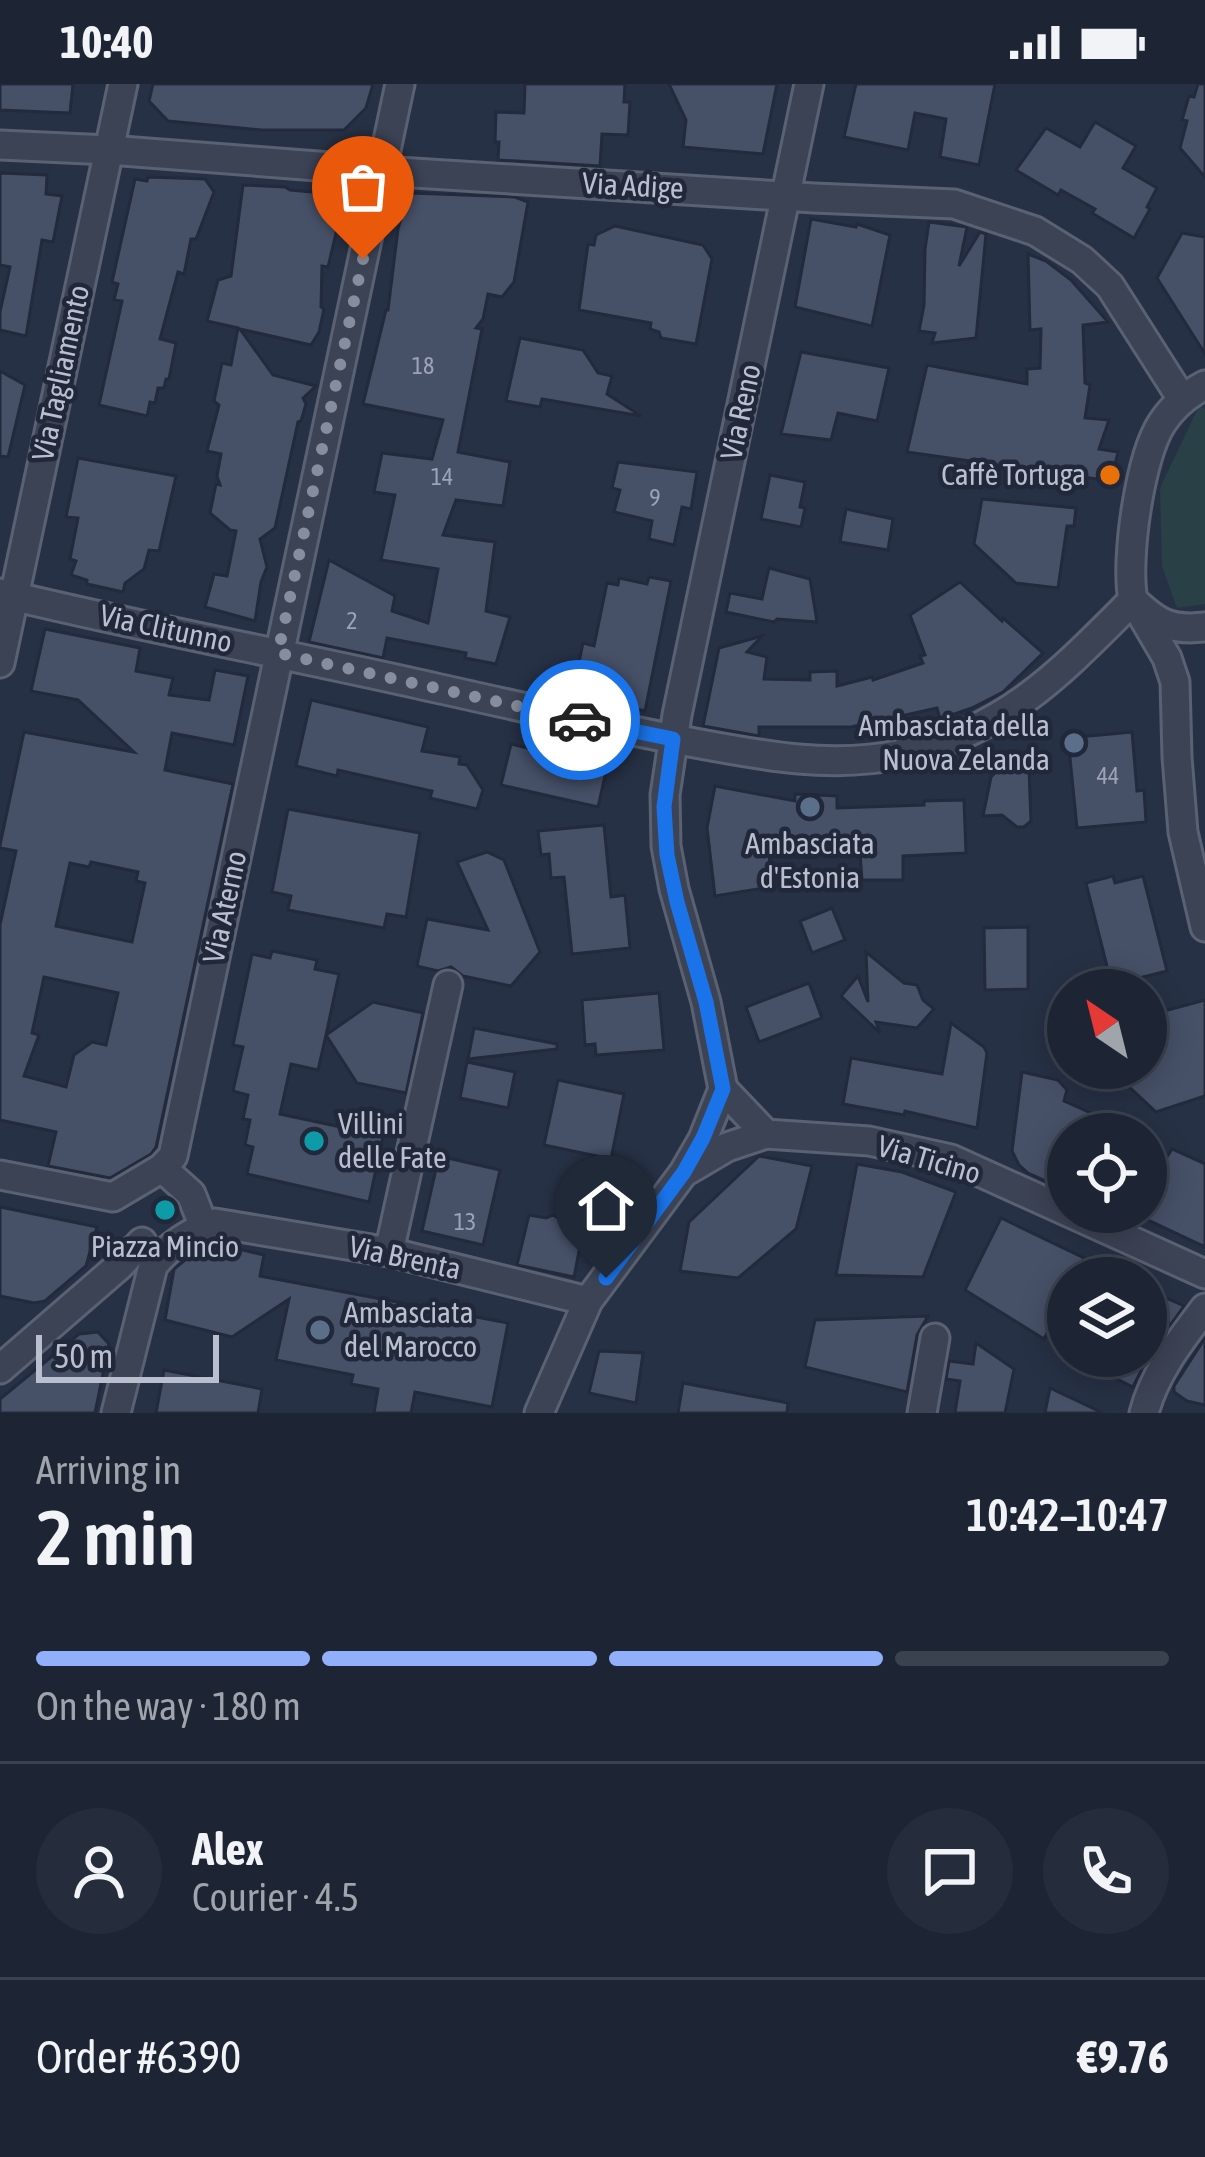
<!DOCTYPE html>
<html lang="en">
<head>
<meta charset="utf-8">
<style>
  :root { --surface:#1d2534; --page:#252d3c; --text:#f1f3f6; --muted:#a0a5ac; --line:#3b424f; --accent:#91affb }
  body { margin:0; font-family:"Asap Condensed",sans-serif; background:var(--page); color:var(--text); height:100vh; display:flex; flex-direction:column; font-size:45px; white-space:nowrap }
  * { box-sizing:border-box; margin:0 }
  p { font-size:39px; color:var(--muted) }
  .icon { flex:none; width:66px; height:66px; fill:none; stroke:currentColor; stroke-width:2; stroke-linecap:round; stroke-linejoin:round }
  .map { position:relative; height:1329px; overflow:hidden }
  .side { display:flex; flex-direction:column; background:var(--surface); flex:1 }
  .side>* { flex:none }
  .needle { width:78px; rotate:325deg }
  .controls { position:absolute; left:1047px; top:885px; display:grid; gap:24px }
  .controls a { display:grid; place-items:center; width:120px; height:120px; border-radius:50%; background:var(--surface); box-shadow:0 6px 30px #0003,0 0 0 3px var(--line); font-size:60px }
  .scale { position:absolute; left:36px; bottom:30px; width:183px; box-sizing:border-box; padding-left:12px; border:6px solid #b9bfce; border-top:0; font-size:33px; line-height:42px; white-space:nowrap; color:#b9bfce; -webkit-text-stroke:9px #20283a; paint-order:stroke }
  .pin { position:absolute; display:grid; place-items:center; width:102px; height:102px; color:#fff; margin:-123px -51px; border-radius:50% 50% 50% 0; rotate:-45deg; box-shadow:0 0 12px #0007 }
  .pin .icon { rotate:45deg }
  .courier { position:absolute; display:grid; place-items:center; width:120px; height:120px; margin:-60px; border:9px solid #1a73e8; border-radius:50%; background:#fff; color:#222; box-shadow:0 3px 15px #0007 }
  .summary em { font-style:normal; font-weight:600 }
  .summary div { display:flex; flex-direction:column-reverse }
  .summary { display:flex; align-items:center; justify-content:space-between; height:204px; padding:0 36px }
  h1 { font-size:78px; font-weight:600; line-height:90px }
  .bar { display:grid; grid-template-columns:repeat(4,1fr); gap:18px 12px; align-content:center; height:144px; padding:0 36px }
  .bar i { height:15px; border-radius:9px; background:var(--line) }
  .bar .current { background:var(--accent) }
  .bar p { grid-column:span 4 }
  .line { display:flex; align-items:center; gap:30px; padding:0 36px; border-top:3px solid var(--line) }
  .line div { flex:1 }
  .round { display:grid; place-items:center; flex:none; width:126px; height:126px; border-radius:63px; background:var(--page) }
  .status { display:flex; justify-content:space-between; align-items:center; height:84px; padding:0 60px; background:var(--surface); direction:ltr }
  .status svg { height:33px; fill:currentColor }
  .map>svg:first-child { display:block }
  .green { fill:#294046 }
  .building { fill:#465067; stroke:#222a3c; stroke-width:3; fill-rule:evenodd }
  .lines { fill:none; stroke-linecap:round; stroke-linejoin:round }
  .minor-casing { stroke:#5a6172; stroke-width:33 }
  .minor { stroke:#3c4355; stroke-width:27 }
  .done { stroke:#868d9e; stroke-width:12; stroke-dasharray:0 21.6 }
  .route { stroke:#1a73e8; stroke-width:15 }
  .food-dot { fill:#e8710a; stroke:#20283a; stroke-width:4.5 }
  .service-dot { fill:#5c6f8a; stroke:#20283a; stroke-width:4.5 }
  .culture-dot { fill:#0f9aa8; stroke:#20283a; stroke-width:4.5 }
  .labels { text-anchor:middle; stroke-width:9; stroke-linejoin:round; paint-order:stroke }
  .number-label { font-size:24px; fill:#9ca3b4 }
  .street-label { font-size:30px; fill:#b9bfce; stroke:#20283a }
  .poi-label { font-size:30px; fill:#b9bfce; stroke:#20283a; text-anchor:end }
</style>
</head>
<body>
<div class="status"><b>10:40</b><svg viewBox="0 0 49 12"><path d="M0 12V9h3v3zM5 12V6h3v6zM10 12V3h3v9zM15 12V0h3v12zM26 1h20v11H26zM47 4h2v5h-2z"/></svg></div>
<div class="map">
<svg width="1205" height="1329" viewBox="0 0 1205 1329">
  <rect width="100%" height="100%" fill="#273145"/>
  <path class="green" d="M1199,322L1205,325V520L1177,524L1162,482L1160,404Z"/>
  <g class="building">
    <path d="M0,0H73L70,29L0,26Z"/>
    <path d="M153,0H373L366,24L344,46H261L168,37L149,17Z"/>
    <path d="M525,0H625L624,18H630L628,51L602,50L600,82L498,76L499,58H495L496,28L524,29Z"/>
    <path d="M669,0H777L763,70L683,63L686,36Z"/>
    <path d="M856,0H995L979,81L940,73L946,35L915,29L908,66L844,53Z"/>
    <path d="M1198,0H1205V93L1180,64L1187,37L1182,36L1189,12L1194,13Z"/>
    <path d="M1095,38L1136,62L1123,84L1157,104L1147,123L1150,125L1134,154L1092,129L1095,125L1061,106L1058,111L1016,86L1046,44L1080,63Z"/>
    <path d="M0,89L47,91L46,110L62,112L53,158L42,156L26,252L0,246V228L10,183L0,181Z"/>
    <path d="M148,93L205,95L214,108L196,155H191L184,190L178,188L160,255L176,259L169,295H166L164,304H158L155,319L150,318L147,332L99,321L122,217L114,216L118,200L112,198L135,95L147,97Z"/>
    <path d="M243,101L285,103L290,106L345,111L328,183L322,182L321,223L324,225L319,248L311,261L240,245L273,291L316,302L303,314L306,320L301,337L298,338L275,444L260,455L267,483L261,498L255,537L205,523L214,490L227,492L236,447L230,446L210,429L216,400L220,401L217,392L221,370L207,367L219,321L214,317L222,279L231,281L238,244L207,237L218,196L231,192Z"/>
    <path d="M411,109L515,113L528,118L514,198L502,213L488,210L483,235L476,244L482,245L458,368L510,378L503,422L456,416L443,451L495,458L486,527L510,533L496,580L465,574L466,569L387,554L383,574L309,558L329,476L395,512L392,527L428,539L438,485L381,476L395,411L374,408L382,369L432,375L443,336L363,320L386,226H388L398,145L406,116Z"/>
    <path d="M811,135L856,143L857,140L890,151L872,242L795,223Z"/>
    <path d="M929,138L967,143L959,182L980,148L986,150L976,254L932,259L935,249L919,247L924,221L925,165Z"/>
    <path d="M615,142L703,161L712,175L696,260L661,254L659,248L650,245L651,239L579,226L588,160L594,161L596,151Z"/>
    <path d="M1182,149L1205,153V270L1157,194Z"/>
    <path d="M1028,170L1046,177L1071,196L1108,238L1083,241L1085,299L1090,301L1085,334L1109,336L1099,365L1118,368L1111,397L907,368L927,281L1027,300V285L1040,284L1041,245L1030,246Z"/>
    <path d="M520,254L583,266L598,289L612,292L607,310L641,332L542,315L540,323L506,317Z"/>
    <path d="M801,268L889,284L877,337L838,329L831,356L781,350Z"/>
    <path d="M0,287L25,301L8,373L0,372Z"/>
    <path d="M78,374L176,392L159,467L149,466L144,485L125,499L123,508L87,500V496L71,491L76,477L70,475L78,434L66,433Z"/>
    <path d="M618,378L697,388L691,425L682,423L674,461L649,455L652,437L614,428L620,406L612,404Z"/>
    <path d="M770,391L805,398L800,423L805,424L801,443L761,435Z"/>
    <path d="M982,415L1076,424L1074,442H1067L1058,504L1016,499L974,460Z"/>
    <path d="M846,425L893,435L888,466L840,458Z"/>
    <path d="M769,484L810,495L817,538L777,535L774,538L726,528L730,509L762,515Z"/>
    <path d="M649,493L671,497L645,627L572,611L583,559L594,562L607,499L618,501L619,494L647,500Z"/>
    <path d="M960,498L1002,537L1003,534L1043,569L1003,608L972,624L940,635L937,624L851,643H759V652L703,642L719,564L762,552L747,568L767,573L764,595L810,596V588L837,587V602L872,593L873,596L923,579L920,572L925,571L910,531Z"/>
    <path d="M45,545L140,564L136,587L173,594L169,611L209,616L215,586L248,592L234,661L172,649L165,686L233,700L156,1063L151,1070L110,1094L48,1082L56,1048L0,1036V841L16,767L0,764V761L24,648L134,668L78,616L31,607ZM91,778L138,788L136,797L145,799L132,858L56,842L70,779L89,783ZM44,893L118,909L106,961L92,958L74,971L66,1003L24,992L39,951L32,949Z"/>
    <path d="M311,616L428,643L422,667L460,673L459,680L467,681L483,706L477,725L430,714L432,707L338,686L337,692L296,682Z"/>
    <path d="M1132,648L1137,707L1144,706L1146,738L1077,744L1068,654Z"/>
    <path d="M511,660L607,683L598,723L501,701Z"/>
    <path d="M1029,685L1031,737L1024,743H1017L1002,731L983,732L991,693L997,687Z"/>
    <path d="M715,702L795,717V710L837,712V724L924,721V717L964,716L966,769L903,772V796H862L860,769L813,767V774L769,772L773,796L770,803L715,812L707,744Z"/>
    <path d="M288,725L420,749L406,833L387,830L384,844L288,826L291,812L272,808Z"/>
    <path d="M604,741L611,813L625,811L630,864L572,870L564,793L551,794L549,770L541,771L538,747Z"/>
    <path d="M487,768L504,776L540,868L511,902L463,892L451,883L438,887L417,882L427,835L488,846L457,778Z"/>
    <path d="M1113,792L1115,799L1143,792L1167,887L1139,894L1141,901L1118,906H1113L1086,799Z"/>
    <path d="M832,824L845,856L812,869L800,837Z"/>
    <path d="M1028,843V905L985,906L984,844Z"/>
    <path d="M272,867L317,876L315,885L339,890L326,951L373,918L423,929L406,1009L357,999L326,951L318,986L291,980L280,1030L383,1052L369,1118L247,1090L253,1063L245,1061L250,1036L243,1035L248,1011L233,1007L243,963L233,961L252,870L270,874Z"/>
    <path d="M866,868L904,899L917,901L923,916L934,925L917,944L876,938L880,949L841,912L858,892L868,918Z"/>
    <path d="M809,899L822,934L759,958L746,923Z"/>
    <path d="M659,909L664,966L596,971L595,960L585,961L582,916Z"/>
    <path d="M1205,916V1012L1156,1028L1109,984H1146V932Z"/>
    <path d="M951,939L984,963L987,969L977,1044L905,1027L904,1031L843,1020L851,974L942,990Z"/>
    <path d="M474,944L557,960V965L468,975Z"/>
    <path d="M467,978L515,988L508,1024L460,1014Z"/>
    <path d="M1022,988L1058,996L1067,1006L1064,1017L1138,1050H1068V1107L1028,1089L1019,1081L1012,1067Z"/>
    <path d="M558,996L624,1010L611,1075L544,1061Z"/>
    <path d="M1172,1065L1205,1080V1163L1146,1135V1106Z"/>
    <path d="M439,1072L500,1086L483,1161L422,1147Z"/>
    <path d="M759,1072L812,1082L796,1145L738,1194L680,1187L689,1138Z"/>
    <path d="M857,1080L902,1088L956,1108L923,1193L836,1191Z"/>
    <path d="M0,1123L97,1143L86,1182L45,1217L34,1219L0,1212Z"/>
    <path d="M529,1131L546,1134L553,1131L564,1137L584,1142L574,1193L517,1181Z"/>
    <path d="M1001,1134L1084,1174L1074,1194H1068V1207L1044,1255L965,1206Z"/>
    <path d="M213,1159L264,1171L260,1192L508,1239L492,1323L415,1308L411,1329H374L378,1305L351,1300L353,1291L276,1276L289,1215L232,1253L165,1236L174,1185L191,1171Z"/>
    <path d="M1146,1205L1184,1222L1169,1243L1168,1233L1133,1303L1071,1272H1146Z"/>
    <path d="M928,1232L917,1251L907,1308L805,1283L815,1236Z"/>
    <path d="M98,1248L109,1260L95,1329H0V1315L79,1250Z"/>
    <path d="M1205,1254V1321L1187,1317L1174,1308V1302Z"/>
    <path d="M976,1259L1014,1285L1005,1329H955L960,1297L946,1295L949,1277L973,1280Z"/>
    <path d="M599,1267L643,1269L636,1319L589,1309Z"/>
    <path d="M164,1286L262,1305L258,1329H156Z"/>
    <path d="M683,1299L788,1319L787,1329H678Z"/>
    <path d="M1050,1304L1103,1329H1045Z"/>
  </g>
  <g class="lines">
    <defs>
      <g id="minor">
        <path d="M0,61L109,66L382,87L814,114L954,120L1035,147L1082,176L1110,202L1182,315"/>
        <path d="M1205,301C1188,310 1173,322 1162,339C1140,372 1125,476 1133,516C1157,539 1170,547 1205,543"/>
        <path d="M0,509C144,544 291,571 436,604C522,623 608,643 695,659C764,672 833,685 902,670C1008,646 1060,589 1133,516"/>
        <path d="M1133,516L1167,574L1175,598L1177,673L1183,748L1205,843"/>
        <path d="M0,579L123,0"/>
        <path d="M723,1005L706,918L674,805L666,762L665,711L677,631L809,0"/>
        <path d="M723,1005L766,1050L869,1057L951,1075L1205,1190"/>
        <path d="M162,1084L191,1110L204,1143"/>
        <path d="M688,1086L727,1063L766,1050"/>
        <path d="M0,1091L113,1113L162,1084L173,1072L400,0"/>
        <path d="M389,1168L448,901"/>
        <path d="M0,1285L119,1182L142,1158"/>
        <path d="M116,1329L153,1182C167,1163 193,1146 215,1139L389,1168L588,1217"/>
        <path d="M539,1329L588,1217L684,1088L703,1055L723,1005"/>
        <path d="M922,1329L935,1254"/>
        <path d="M1144,1329C1155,1288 1180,1257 1205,1224"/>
      </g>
    </defs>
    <use href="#minor" class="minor-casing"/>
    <use href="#minor" class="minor"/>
  </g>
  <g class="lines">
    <path class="done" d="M363,175L278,569L580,636"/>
    <path class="route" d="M580,636L673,655L664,723L667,771L677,818L706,918L723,1005L703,1054L684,1088L606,1194"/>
  </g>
  <circle class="food-dot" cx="1110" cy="391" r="12"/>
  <g class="service-dot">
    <circle cx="1074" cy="659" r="12"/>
    <circle cx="810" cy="723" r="12"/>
    <circle cx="320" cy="1246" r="12"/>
  </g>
  <g class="culture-dot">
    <circle cx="314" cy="1057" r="12"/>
    <circle cx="165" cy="1126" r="12"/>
  </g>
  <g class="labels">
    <g class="number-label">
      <text x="423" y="290">18</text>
      <text x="442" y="401">14</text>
      <text x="655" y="422">9</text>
      <text x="352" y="545">2</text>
      <text x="1108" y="700">44</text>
      <text x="465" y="1146">13</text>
    </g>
    <g class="street-label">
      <text transform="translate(633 102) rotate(3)" y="10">Via Adige</text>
      <text transform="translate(61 289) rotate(-78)" y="10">Via Tagliamento</text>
      <text transform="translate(741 328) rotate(-78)" y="10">Via Reno</text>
      <text transform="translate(166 545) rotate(12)" y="10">Via Clitunno</text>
      <text transform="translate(225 823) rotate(-78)" y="10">Via Aterno</text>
      <text transform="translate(929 1076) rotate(16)" y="10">Via Ticino</text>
      <text transform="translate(405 1174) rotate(12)" y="10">Via Brenta</text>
    </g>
    <g class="poi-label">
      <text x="1086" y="401">Caffè Tortuga</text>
      <text x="1050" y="652">Ambasciata della<tspan x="1050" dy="34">Nuova Zelanda</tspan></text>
      <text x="810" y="770" text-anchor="middle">Ambasciata<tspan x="810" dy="34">d'Estonia</tspan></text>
      <text x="338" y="1050" text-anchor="start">Villini<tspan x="338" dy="34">delle Fate</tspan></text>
      <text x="165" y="1173" text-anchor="middle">Piazza Mincio</text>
      <text x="344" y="1239" text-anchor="start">Ambasciata<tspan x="344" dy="34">del Marocco</tspan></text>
    </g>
  </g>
</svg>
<div class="controls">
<a><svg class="needle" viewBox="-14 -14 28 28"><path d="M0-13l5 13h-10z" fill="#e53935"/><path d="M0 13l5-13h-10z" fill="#a0a5ac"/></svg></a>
<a><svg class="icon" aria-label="locate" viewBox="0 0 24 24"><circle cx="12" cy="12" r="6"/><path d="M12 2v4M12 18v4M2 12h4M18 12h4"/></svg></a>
<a><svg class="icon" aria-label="layers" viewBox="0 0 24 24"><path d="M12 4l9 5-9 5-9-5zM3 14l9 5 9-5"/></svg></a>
</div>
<div class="scale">50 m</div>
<div class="pin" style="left:363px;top:175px;background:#ea580c"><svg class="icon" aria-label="bag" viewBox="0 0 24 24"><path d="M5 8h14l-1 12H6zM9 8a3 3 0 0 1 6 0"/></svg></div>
<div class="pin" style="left:606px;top:1194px;background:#1f2937"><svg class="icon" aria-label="home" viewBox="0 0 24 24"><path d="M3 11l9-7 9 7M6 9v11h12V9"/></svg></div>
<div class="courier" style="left:580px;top:636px"><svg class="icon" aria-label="car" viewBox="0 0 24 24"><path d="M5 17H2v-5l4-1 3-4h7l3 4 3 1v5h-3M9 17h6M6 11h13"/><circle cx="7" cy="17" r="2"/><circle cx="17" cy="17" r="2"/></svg></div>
</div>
<section class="side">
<div class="summary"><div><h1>2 min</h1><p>Arriving in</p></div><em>10:42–10:47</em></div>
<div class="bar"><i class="current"></i><i class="current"></i><i class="current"></i><i></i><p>On the way · 180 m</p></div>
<div class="line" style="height:216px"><a class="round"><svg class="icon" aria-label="person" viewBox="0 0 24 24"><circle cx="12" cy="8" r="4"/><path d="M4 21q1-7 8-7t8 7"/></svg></a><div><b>Alex</b><p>Courier · 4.5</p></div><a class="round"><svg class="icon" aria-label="chat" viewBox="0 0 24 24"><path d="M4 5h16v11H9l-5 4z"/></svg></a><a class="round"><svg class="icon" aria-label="phone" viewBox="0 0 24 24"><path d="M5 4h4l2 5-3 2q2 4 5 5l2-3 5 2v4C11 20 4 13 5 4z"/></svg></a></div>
<div class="line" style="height:156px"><div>Order #6390</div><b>€9.76</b></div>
</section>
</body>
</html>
